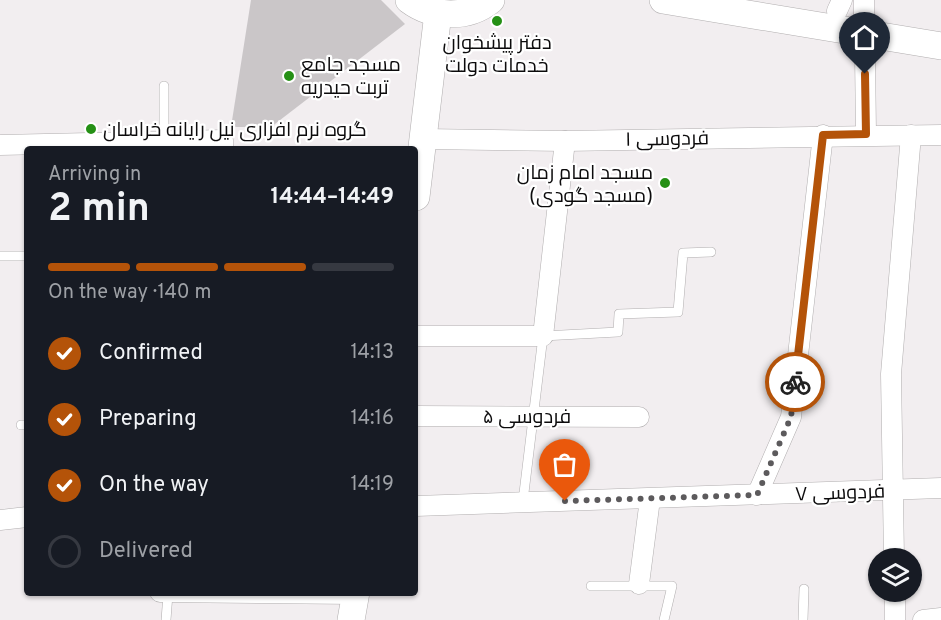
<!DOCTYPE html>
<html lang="en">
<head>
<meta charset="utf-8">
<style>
  :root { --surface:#171b24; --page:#242831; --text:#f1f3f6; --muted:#9ea1a6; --line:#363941; --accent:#b45309 }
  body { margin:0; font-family:Overpass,Cairo,sans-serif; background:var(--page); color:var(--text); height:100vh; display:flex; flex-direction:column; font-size:22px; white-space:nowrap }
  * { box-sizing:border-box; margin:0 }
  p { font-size:20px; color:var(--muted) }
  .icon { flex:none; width:33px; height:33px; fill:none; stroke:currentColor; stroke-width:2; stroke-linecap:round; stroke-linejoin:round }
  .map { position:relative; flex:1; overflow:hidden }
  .drawer { position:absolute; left:24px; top:146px; width:394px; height:450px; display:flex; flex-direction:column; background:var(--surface); border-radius:6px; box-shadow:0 2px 4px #0004 }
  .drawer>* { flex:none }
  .fabs { position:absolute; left:868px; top:548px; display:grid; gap:12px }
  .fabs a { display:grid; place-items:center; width:54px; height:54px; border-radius:50%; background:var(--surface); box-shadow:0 2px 4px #0004; font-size:30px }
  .pin { position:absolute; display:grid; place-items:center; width:51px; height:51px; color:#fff; margin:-62px -26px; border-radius:50% 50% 50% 0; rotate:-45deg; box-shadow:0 0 6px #0007 }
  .pin .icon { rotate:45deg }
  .courier { position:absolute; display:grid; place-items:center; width:60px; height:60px; margin:-30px; border:4px solid #b45309; border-radius:50%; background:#fff; color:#222; box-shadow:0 2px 8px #0007 }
  .summary em { font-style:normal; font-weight:700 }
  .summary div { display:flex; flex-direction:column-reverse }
  .summary { display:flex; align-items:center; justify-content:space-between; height:102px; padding:0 24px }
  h1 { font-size:39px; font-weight:700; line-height:45px }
  .bar { display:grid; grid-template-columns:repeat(4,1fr); gap:9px 6px; align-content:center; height:72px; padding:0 24px }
  .bar i { height:8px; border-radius:4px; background:var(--line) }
  .bar .on { background:var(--accent) }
  .bar p { grid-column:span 4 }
  ol { padding:0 24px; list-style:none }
  li { display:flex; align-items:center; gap:18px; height:66px }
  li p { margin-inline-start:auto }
  li .icon { padding:6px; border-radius:50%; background:var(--accent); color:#fff; stroke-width:4 }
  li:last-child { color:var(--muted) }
  li i { width:33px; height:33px; border:3px solid var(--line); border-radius:50% }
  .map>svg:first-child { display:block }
  .building { fill:#cac6c8 }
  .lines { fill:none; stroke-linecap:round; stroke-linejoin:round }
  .service-casing { stroke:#b1aeaf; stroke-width:10 }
  .minor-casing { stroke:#b1aeaf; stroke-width:21 }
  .secondary-casing { stroke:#b1aeaf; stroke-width:28 }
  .service { stroke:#fff; stroke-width:9 }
  .minor { stroke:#fff; stroke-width:20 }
  .secondary { stroke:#fff; stroke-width:27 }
  .done { stroke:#5c5a5c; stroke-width:6; stroke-dasharray:0 10.8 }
  .route { stroke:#b45309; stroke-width:8 }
  .poi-dot { fill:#259015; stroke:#fff; stroke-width:2 }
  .labels { text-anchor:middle; stroke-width:4.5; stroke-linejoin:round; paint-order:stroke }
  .poi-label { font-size:20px; fill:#0c0b0c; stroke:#fff; text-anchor:start }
  .street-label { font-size:20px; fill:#0c0b0c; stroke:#fff }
</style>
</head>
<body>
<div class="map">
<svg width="941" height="620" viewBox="0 0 941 620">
  <rect width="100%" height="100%" fill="#f2eef0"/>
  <path class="building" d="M251,0H381L405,24L271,127H231Z"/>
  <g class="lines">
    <defs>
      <g id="service">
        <path d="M164,143V86"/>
        <path d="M1,256H27"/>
        <path d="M21,425H27"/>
        <path d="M523,501L543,336L618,332L619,314L678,312L683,253L711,252"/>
        <path d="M591,586H672L664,620"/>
        <path d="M166,620L168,594"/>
        <path d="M803,620L804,589"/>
      </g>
      <g id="minor">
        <path d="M864,0V33"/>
        <path d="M837,11L842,0"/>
        <path d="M865,54L866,134"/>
        <path d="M424,139L565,141L941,135"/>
        <path d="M0,145L223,140V148"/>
        <path d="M416,336H543L565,141"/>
        <path d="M416,416L639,417"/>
        <path d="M757,495L791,417L823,135"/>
        <path d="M416,506L941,488"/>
        <path d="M0,520L27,517"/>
        <path d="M894,558L891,374L911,135"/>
        <path d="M639,584L650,499"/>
        <path d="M895,591V620"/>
        <path d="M160,592L355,594"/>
        <path d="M923,620L941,618"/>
      </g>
      <g id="secondary">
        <path d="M409,0C433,18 468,19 491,0"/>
        <path d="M663,0L941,46"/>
        <path d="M416,197L438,13"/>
        <path d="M351,620L356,592"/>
      </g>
    </defs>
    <use href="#service" class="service-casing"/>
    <use href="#minor" class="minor-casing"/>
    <use href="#secondary" class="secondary-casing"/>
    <use href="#service" class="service"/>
    <use href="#minor" class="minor"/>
    <use href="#secondary" class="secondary"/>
  </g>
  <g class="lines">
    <path class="done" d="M565,501L757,495L791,417L795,382"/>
    <path class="route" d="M795,382L823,135L866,134L865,74"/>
  </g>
  <g class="poi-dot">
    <circle cx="497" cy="21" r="6"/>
    <circle cx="289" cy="76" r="6"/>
    <circle cx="91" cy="129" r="6"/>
    <circle cx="665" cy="183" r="6"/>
  </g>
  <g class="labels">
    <g class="poi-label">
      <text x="497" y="49" text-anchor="middle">دفتر پیشخوان<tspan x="497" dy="23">خدمات دولت</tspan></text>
      <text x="301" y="71">مسجد جامع<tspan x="301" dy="23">تربت حیدریه</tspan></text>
      <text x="103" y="136">گروه نرم افزاری نیل رایانه خراسان</text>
      <text x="653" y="179" text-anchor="end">مسجد امام زمان<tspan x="653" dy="23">(مسجد گودی)</tspan></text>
    </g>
    <g class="street-label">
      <text transform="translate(667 138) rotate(-1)" y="7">فردوسی ۱</text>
      <text x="527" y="423">فردوسی ۵</text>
      <text transform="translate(840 492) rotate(-2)" y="7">فردوسی ۷</text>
    </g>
  </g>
</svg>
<div class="fabs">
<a><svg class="icon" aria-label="layers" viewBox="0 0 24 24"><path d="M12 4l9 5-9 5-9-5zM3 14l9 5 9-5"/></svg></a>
</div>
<div class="pin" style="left:565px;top:501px;background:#ea580c"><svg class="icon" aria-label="bag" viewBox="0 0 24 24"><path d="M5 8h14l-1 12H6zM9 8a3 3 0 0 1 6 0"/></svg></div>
<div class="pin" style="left:865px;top:74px;background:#1f2937"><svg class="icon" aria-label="home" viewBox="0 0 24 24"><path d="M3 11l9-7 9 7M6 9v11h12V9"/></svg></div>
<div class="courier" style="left:795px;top:382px"><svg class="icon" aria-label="bike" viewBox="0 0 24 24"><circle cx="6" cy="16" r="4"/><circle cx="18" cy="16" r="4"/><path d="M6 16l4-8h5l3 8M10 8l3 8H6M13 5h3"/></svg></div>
<section class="drawer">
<div class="summary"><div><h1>2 min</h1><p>Arriving in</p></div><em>14:44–14:49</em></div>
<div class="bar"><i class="on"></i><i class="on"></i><i class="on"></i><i></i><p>On the way · 140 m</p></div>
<ol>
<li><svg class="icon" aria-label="check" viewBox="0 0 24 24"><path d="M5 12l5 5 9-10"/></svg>Confirmed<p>14:13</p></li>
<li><svg class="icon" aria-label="check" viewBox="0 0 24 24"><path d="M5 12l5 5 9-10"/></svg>Preparing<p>14:16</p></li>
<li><svg class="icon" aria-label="check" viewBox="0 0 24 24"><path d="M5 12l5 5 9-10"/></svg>On the way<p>14:19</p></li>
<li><i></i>Delivered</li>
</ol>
</section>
</div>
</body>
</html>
